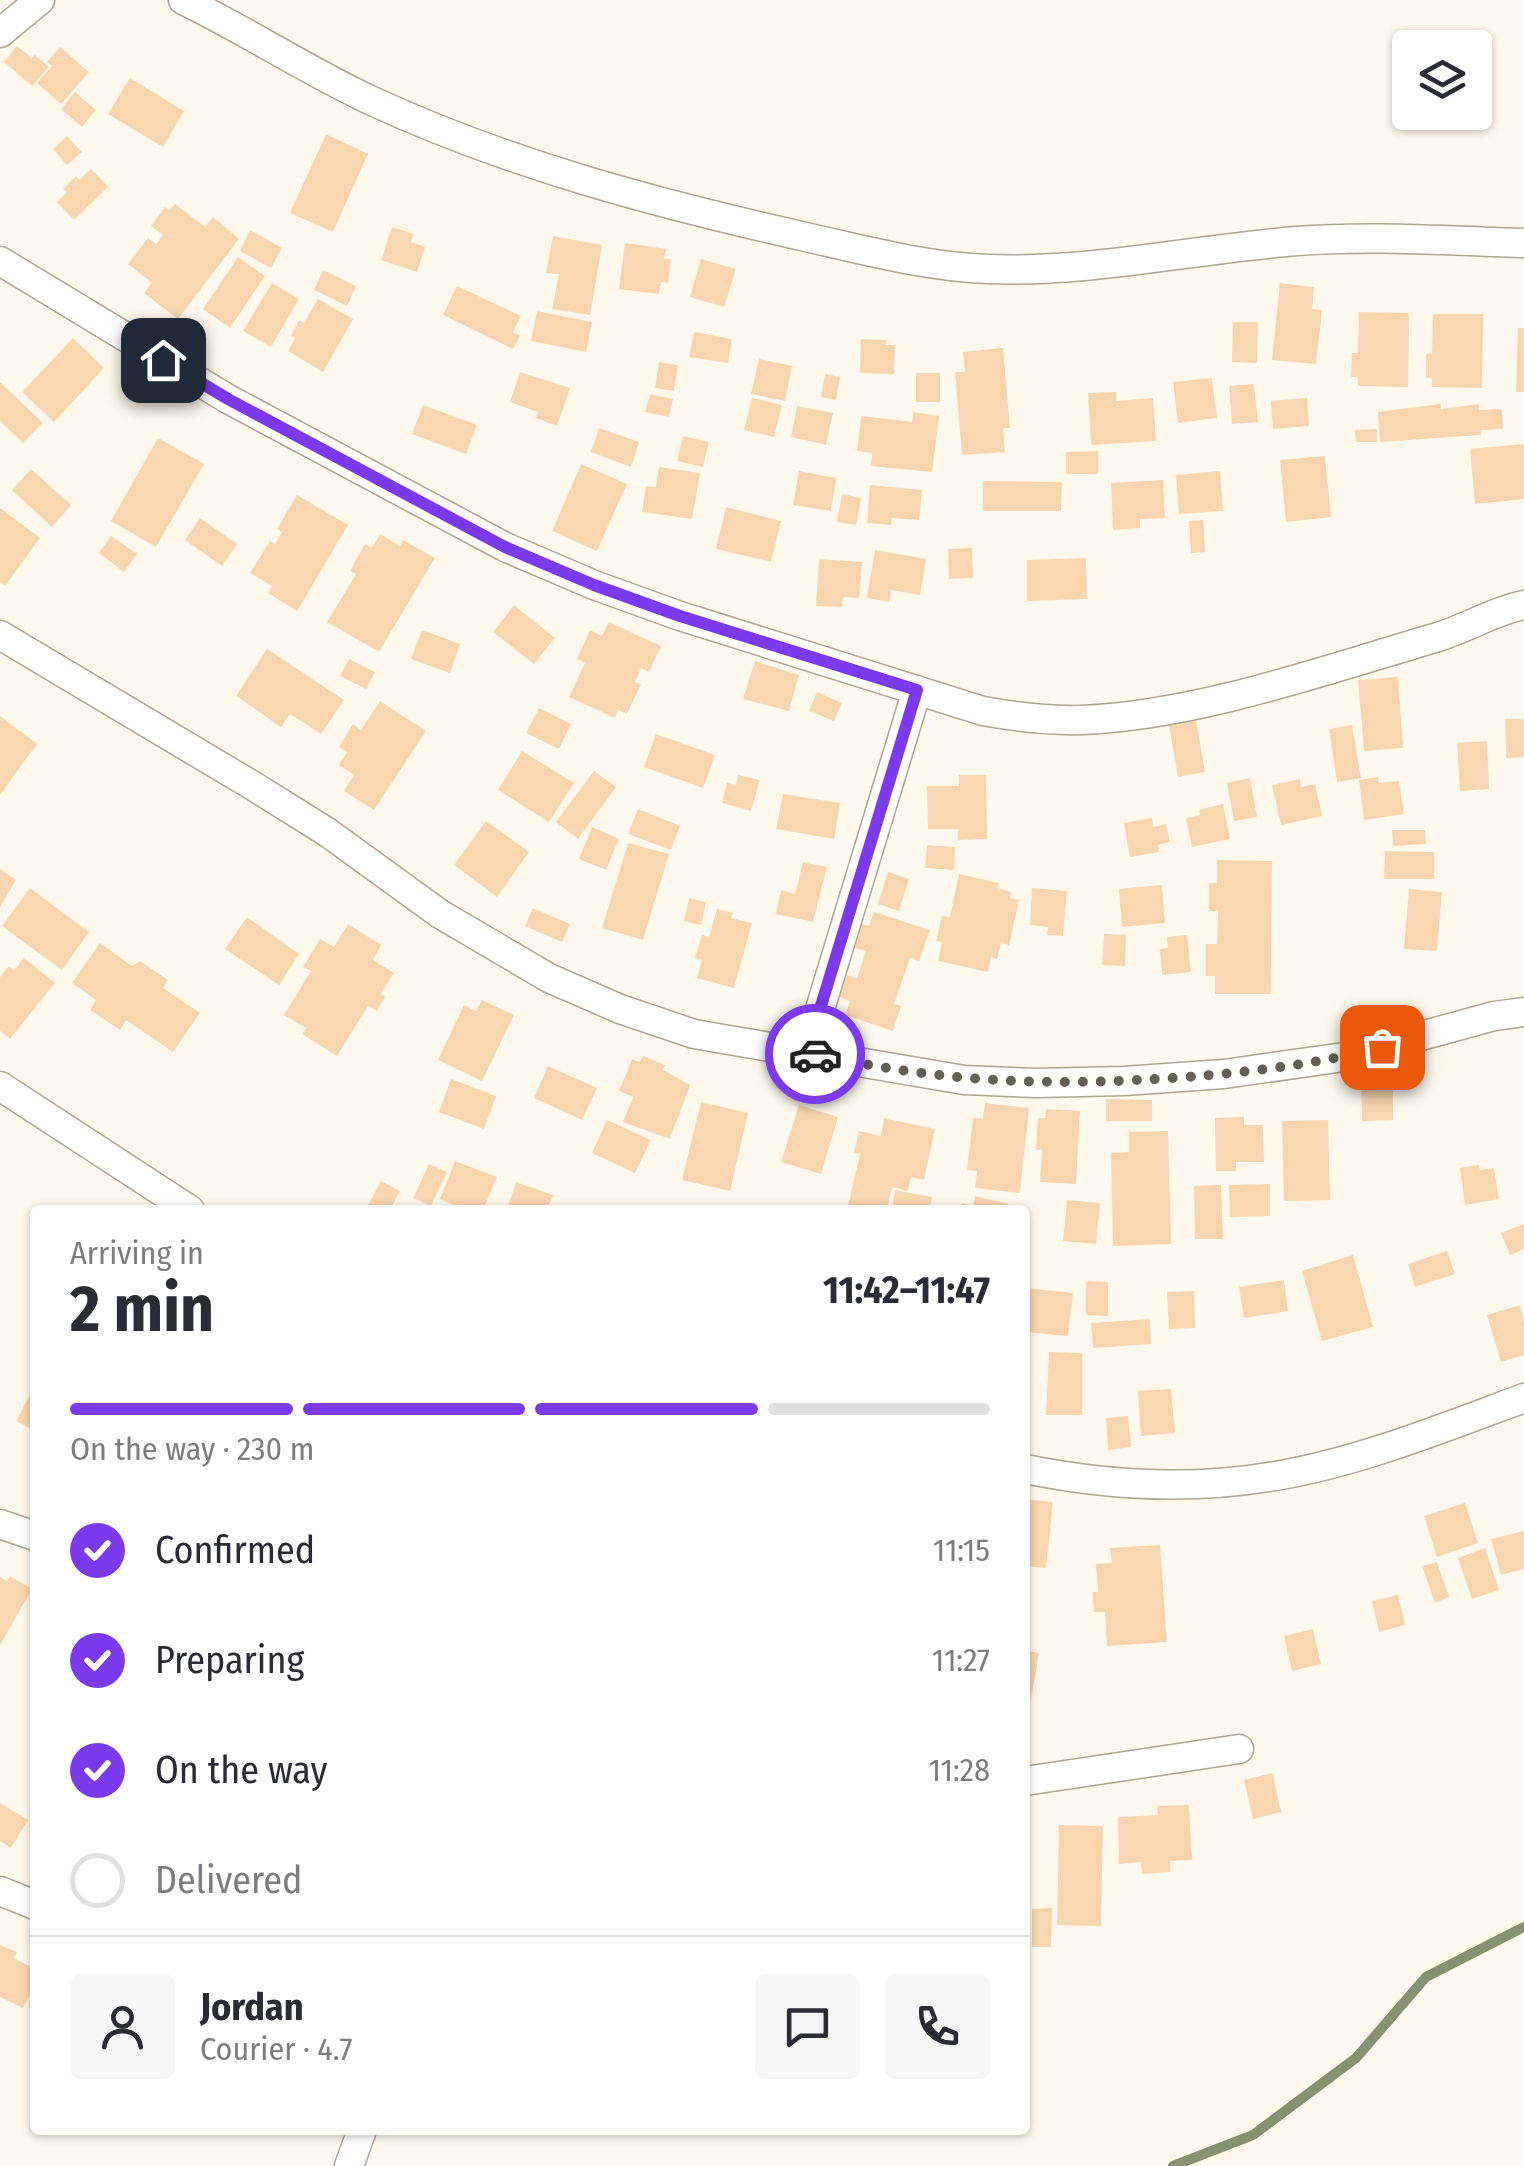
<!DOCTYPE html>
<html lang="en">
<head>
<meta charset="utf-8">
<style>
  :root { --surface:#fff; --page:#f7f7f7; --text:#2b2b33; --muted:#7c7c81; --line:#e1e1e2; --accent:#7c3aed }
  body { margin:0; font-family:"Fira Sans Condensed",sans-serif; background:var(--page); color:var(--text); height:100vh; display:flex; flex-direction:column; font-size:38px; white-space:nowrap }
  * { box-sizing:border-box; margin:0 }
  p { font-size:32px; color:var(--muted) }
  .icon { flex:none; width:55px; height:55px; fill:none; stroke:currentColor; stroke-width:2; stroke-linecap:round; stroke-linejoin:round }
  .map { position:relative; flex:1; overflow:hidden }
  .drawer { position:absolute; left:30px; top:1205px; width:1000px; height:930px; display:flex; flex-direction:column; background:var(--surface); border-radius:10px; box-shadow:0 2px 8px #0004 }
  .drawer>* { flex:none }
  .controls { position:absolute; left:1392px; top:30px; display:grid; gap:20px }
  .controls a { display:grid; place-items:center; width:100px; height:100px; border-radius:10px; background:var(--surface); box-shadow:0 2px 8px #0004; font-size:50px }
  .pin { position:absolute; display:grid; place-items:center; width:85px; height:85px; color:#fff; margin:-42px; border-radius:20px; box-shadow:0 5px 15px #0006 }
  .courier { position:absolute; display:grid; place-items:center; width:100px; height:100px; margin:-50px; border:8px solid #7c3aed; border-radius:50%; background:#fff; color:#222; box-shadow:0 2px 12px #0007 }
  .headline em { font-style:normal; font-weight:700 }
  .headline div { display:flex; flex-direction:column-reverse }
  .headline { display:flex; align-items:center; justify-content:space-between; height:170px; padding:0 40px }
  h1 { font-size:65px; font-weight:700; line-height:75px }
  .bar { display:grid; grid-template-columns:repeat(4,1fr); gap:15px 10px; align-content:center; height:120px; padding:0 40px }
  .bar i { height:12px; border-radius:8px; background:var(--line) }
  .bar .selected { background:var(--accent) }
  .bar p { grid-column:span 4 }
  .line { display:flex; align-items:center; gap:25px; padding:0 40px; border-top:2px solid var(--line) }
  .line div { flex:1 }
  .round { display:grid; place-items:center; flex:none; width:105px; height:105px; border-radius:10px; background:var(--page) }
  ol { padding:0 40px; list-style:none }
  li { display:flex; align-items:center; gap:30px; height:110px }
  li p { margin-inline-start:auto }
  li .icon { padding:10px; border-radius:50%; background:var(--accent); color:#fff; stroke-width:4 }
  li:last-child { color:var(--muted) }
  li i { width:55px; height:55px; border:5px solid var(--line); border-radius:50% }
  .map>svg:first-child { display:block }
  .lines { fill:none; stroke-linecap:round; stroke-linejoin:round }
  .stream { stroke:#859170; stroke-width:10 }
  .building { fill:#f7d5ae }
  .minor-casing { stroke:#ada591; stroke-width:31 }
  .minor { stroke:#fff; stroke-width:28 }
  .done { stroke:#636057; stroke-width:10; stroke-dasharray:0 18 }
  .route { stroke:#7c3aed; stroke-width:12 }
</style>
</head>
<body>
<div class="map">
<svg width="1524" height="2166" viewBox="0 0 1524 2166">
  <rect width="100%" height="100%" fill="#fef9ec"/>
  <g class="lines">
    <path class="stream" d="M1173,2166L1253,2135L1356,2058L1426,1977L1524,1927"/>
  </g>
  <g class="building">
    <path d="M17,46L32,58L35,55L49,67L32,86L4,62Z"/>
    <path d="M60,47L89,72L61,104L37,83L52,66L47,62Z"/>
    <path d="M130,78L184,111L163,147L108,114Z"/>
    <path d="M75,92L96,110L82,127L61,109Z"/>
    <path d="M326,134L368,154L333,232L290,213Z"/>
    <path d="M67,136L82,152L67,165L53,149Z"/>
    <path d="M91,169L108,187L74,220L57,202L67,192L63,189L76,176L79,180Z"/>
    <path d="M175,204L205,227L213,217L239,239L178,319L144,293L152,283L128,264L148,238L156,244L163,235L151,226L165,207L169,210Z"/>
    <path d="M392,227L414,234L411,242L425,247L417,272L381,260Z"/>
    <path d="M250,230L282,248L271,268L240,251Z"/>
    <path d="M553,236L602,245L590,315L552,309L559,274L546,273Z"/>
    <path d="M625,243L666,249L664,259H671L668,283L661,282L659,294L619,289Z"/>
    <path d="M238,257L265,276L230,328L203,309Z"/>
    <path d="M701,259L736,269L724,307L690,297Z"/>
    <path d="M323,270L356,286L347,306L314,290Z"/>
    <path d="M272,283L299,299L271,347L243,331Z"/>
    <path d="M1280,283L1314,287L1312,309L1322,310L1316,364L1272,360Z"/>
    <path d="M457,286L521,316L513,332L520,336L513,349L443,315Z"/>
    <path d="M318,299L353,319L323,372L288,351L295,338L291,336L299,320L304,323Z"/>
    <path d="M537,311L592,322L586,352L531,341Z"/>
    <path d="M1359,312L1409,313L1408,387L1358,386V377H1351L1352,353H1358Z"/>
    <path d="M1433,314H1483L1482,388L1432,387V378H1426V354L1432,353Z"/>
    <path d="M1233,322H1258L1257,363L1232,362Z"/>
    <path d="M1518,328H1524V392H1516Z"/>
    <path d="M694,332L732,339L728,363L689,357Z"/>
    <path d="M73,338L104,368L54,422L22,392Z"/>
    <path d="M861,339L886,340V345H895L894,374L860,373Z"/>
    <path d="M1003,348L1010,428H1003L1005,452L962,455L955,372H965L963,352Z"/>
    <path d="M759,359L792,366L785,401L751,394Z"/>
    <path d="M659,362L678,365L674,391L655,388Z"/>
    <path d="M520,372L570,388L557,426L536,418L538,412L510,402Z"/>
    <rect x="916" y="373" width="24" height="29"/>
    <path d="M825,374L840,377L836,400L821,397Z"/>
    <path d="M1212,378L1217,418L1178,423L1173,382Z"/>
    <path d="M0,382L43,423L23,443L0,421Z"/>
    <path d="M1254,384L1258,422L1232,424L1229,386Z"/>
    <path d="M1116,392V401L1153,398L1156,441L1091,445L1088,393Z"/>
    <path d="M650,394L673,399L669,417L645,412Z"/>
    <path d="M752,398L782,405L774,437L744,430Z"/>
    <path d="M1307,398L1309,426L1273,429L1271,401Z"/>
    <path d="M1441,404V409L1479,404V410L1502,409L1503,429L1481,430V435L1380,442L1378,412Z"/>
    <path d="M423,405L477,425L466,454L412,434Z"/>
    <path d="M797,406L833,413L826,445L791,437Z"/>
    <path d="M913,412L939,416L932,472L871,466L872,453L857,451L861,416L912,422Z"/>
    <path d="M599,428L639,442L631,467L591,452Z"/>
    <path d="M1377,429V442H1356L1355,430Z"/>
    <path d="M683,436L709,442L703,467L677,461Z"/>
    <path d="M158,438L204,464L156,547L111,521Z"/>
    <path d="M1524,444V499L1475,504L1470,449Z"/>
    <path d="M1098,451V474H1066V452Z"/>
    <path d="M1325,456L1331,517L1286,522L1280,460Z"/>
    <path d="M581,464L627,484L597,551L552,531Z"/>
    <path d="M659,467L700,473L692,519L642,512L646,486L656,487Z"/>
    <path d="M31,469L71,505L52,527L12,490Z"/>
    <path d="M799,471L836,478L831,511L793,505Z"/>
    <path d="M1220,471L1223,511L1179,514L1176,475Z"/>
    <path d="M1163,480L1165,518L1140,519V528L1113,530L1111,483Z"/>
    <path d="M983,481L1062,482L1061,511H983Z"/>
    <path d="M870,485L922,490L919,520L892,518L891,525L867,523Z"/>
    <path d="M842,494L861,498L856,525L837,522Z"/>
    <path d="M297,495L348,525L297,611L268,593L272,586L250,573L270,541L275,544L282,532L277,529Z"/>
    <path d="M726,507L781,521L771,562L716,549Z"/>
    <path d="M0,508L40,538L5,586L0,582Z"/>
    <path d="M200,518L237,544L222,566L185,540Z"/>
    <path d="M1203,520L1205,552L1191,553L1189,521Z"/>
    <path d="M380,534L400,546L403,540L435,558L379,652L327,622L356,574L350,571L365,544L372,548Z"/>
    <path d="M111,536L137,554L124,572L99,553Z"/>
    <path d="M972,548L973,578L949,579L948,549Z"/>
    <path d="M875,550L926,559L920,595L891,590L889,602L867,598Z"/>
    <path d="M1086,558L1087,599L1027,601V560Z"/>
    <path d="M819,559L862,562L859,598L843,597L842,607L816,606Z"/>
    <path d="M514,605L555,638L534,664L493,632Z"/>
    <path d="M609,622L661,646L649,672L641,668L635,682L641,684L627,714L618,710L615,718L569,697L585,663L577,659L590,630L602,636Z"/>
    <path d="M422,630L460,644L450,673L411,659Z"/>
    <path d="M267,649L344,700L321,734L290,714L281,727L236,696Z"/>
    <path d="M349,659L375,672L366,689L340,676Z"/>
    <path d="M755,661L799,675L789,711L743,699Z"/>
    <path d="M1398,677L1403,748L1364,751L1358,680Z"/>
    <path d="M817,692L842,703L834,721L809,711Z"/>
    <path d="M380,701L426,731L374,810L344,791L354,775L339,765L347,752L339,747L353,724L361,730Z"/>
    <path d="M539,708L571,724L559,749L526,733Z"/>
    <path d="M0,716L37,744L0,795Z"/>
    <path d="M1505,719H1524V757L1506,758Z"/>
    <path d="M1196,720L1205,772L1178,777L1169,725Z"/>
    <path d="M1352,725L1361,778L1337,782L1329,729Z"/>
    <path d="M656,734L715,755L703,788L644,767Z"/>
    <path d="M1487,741L1489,789L1460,791L1457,743Z"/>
    <path d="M522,751L574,783L549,822L498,790Z"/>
    <path d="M594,771L616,787L578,839L556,822Z"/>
    <path d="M738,775L760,780L751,811L722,803L727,783L736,785Z"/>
    <path d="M959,775H986L987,839L958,840V829H928L927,786H959Z"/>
    <path d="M1378,777L1379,783L1399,781L1404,814L1364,820L1359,780Z"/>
    <path d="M1250,778L1257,817L1234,821L1227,783Z"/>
    <path d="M1300,779L1301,787L1315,784L1322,816L1281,825L1272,785Z"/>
    <path d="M783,794L840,803L834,839L776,829Z"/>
    <path d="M1223,804L1230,839L1192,847L1186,818L1200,815L1199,810Z"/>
    <path d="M638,809L680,826L671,850L628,834Z"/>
    <path d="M1152,818L1153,827L1166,824L1170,842L1158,845L1159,852L1130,857L1124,823Z"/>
    <path d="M486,821L529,852L497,897L454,865Z"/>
    <path d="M592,827L619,839L606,870L579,859Z"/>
    <path d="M1392,830H1425L1426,844L1393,846Z"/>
    <path d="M628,843L669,854L643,940L602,928Z"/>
    <path d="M927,845L955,847L954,870L925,868Z"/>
    <path d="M1385,851L1434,852V879H1384Z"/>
    <path d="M1217,860L1272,861L1271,994H1215V976H1206V944H1217L1218,911H1209V883H1217Z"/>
    <path d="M803,862L827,867L813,922L776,914L781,890L795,894Z"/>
    <path d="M0,869L16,880L0,907Z"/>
    <path d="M888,872L909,879L899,911L878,904Z"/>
    <path d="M959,874L999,883L998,888L1011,892L1010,898L1019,900L1009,945L1001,943L997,959L991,957L988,972L938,961L942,942L936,941L942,916L950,917Z"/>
    <path d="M1162,885L1165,923L1122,927L1119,889Z"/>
    <path d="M30,888L89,932L62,970L2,926Z"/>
    <path d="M1032,888L1067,891L1063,936L1047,935L1048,927L1030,925Z"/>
    <path d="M1409,889L1442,892L1437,951L1404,949Z"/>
    <path d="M689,898L706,902L701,925L684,921Z"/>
    <path d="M533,908L570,924L562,942L525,926Z"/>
    <path d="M717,909L733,913L731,918L752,923L734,988L697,978L702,960L695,958L702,935L709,937Z"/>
    <path d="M874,912L930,930L919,961L910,958L894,1004L901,1006L893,1031L845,1015L850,1001L839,997L847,975L857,978L866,951L855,948L862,924L869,926Z"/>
    <path d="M247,917L299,954L279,985L225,949Z"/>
    <path d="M348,924L381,945L373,960L394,973L381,994L385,997L377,1011L368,1006L337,1056L302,1034L306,1028L284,1015L311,971L303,967L320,939L334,947Z"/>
    <path d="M1104,934L1126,935L1125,966L1102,965Z"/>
    <path d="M1187,935L1191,972L1162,975L1160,949L1168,948L1167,937Z"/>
    <path d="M100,943L132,966L140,961L168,980L163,988L200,1013L173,1052L126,1020L120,1030L90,1010L96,1000L72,983Z"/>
    <path d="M24,958L55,983L10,1039L0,1031V977L9,966L14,970Z"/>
    <path d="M482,1000L514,1015L482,1081L438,1060L464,1005L476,1011Z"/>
    <path d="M643,1056L665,1065L663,1070L690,1085L670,1139L623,1122L633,1097L619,1091L632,1059L640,1062Z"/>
    <path d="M548,1066L597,1088L582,1120L534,1098Z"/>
    <path d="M1361,1070H1393V1120L1362,1121Z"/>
    <path d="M451,1079L496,1096L484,1129L439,1112Z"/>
    <path d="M1106,1099L1152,1100V1121H1106Z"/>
    <path d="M701,1102L748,1113L730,1191L682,1180Z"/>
    <path d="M985,1103L1029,1108L1020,1193L975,1188L977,1171L967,1170L973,1118L983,1119Z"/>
    <path d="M799,1105L838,1117L821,1174L781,1162Z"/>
    <path d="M1046,1109L1080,1111L1076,1184L1040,1182L1042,1150H1036L1038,1118H1045Z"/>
    <path d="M1244,1117V1125H1263L1264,1162H1236V1171H1216L1215,1118Z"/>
    <path d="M884,1118L935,1129L924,1180L911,1177L908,1191L892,1187L887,1210H847L860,1154L854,1153L859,1131L881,1136Z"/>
    <path d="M607,1120L651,1140L635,1173L592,1153Z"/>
    <path d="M1328,1120L1330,1200L1284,1201L1282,1121Z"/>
    <path d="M1168,1131L1171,1244L1113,1246L1111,1153L1129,1152V1132Z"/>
    <path d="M455,1161L497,1177L483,1210H466L440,1199Z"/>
    <path d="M429,1164L447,1172L431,1206L413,1198Z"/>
    <path d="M1479,1165L1480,1170L1494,1168L1499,1199L1465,1205L1460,1168Z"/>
    <path d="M381,1181L400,1191L390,1210H368L366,1209Z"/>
    <path d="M516,1182L553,1195L547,1210H507Z"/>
    <path d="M1270,1184V1216L1230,1217L1229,1185Z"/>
    <path d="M1221,1185L1223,1239H1195L1194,1186Z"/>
    <path d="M895,1190L932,1197L929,1210H892Z"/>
    <path d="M975,1196L1009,1204L1006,1210H961L962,1203L973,1206Z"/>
    <path d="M1067,1200L1100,1203L1096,1244L1063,1241Z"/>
    <path d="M1524,1224V1249L1510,1255L1501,1233Z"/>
    <path d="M1447,1251L1455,1274L1415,1287L1408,1264Z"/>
    <path d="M1353,1255L1373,1327L1322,1341L1302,1271Z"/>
    <path d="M1284,1280L1288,1311L1244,1318L1239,1287Z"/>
    <path d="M1086,1281L1108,1282V1316L1086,1315Z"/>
    <path d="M1025,1288L1073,1293L1068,1336L1025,1332Z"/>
    <path d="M1194,1291L1195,1328L1169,1329L1167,1292Z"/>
    <path d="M1520,1305L1524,1321V1355L1501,1362L1487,1315Z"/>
    <path d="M1150,1319L1151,1344L1093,1348L1091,1323Z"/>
    <path d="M1049,1352L1082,1353V1415H1046Z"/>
    <path d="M35,1385V1431L16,1421Z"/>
    <path d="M1171,1389L1175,1433L1141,1436L1138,1391Z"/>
    <path d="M1128,1416L1131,1447L1108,1450L1106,1418Z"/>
    <path d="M1025,1499L1053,1502L1046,1568L1025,1566Z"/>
    <path d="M1465,1503L1478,1543L1437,1557L1424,1516Z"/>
    <path d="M1524,1531V1569L1501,1575L1491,1539Z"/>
    <path d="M1160,1545L1167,1642L1107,1646L1105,1612H1094L1093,1592H1098L1096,1564L1112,1563L1110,1548Z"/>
    <path d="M1485,1548L1499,1590L1472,1599L1458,1558Z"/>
    <path d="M1437,1562L1449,1597L1435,1603L1422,1566Z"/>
    <path d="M10,1576L32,1589L0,1645V1577L7,1581Z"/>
    <path d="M1398,1595L1405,1625L1379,1632L1372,1601Z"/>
    <path d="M1313,1629L1321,1664L1292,1671L1284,1636Z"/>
    <path d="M1025,1650L1039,1653L1027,1721H1025Z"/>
    <path d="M1272,1773L1281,1812L1253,1819L1244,1780Z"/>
    <path d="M0,1803L28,1820L11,1848L0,1841Z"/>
    <path d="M1189,1805L1192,1860L1170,1861V1872L1142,1874L1141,1862L1119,1864L1118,1817L1158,1815L1157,1806Z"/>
    <path d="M1059,1825L1103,1826L1101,1926L1057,1925Z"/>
    <path d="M1052,1908L1051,1947H1032V1909Z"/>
    <path d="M0,1945L17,1952L14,1958L35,1969V1984L23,2008L0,1997Z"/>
  </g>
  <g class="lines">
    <defs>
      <g id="minor">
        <path d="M183,0C247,31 306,70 370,100C510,165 659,204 810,238C868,251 928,267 988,269C1092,273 1194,249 1297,241C1372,235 1449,241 1524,243"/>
        <path d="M0,33L40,0"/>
        <path d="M0,261L228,399L505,547L594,585L680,616L983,711C1016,717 1048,721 1081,720C1196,716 1328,669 1438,637C1467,628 1494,611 1524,605"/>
        <path d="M0,635L255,787L327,832L440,914L549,978L620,1009L694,1034L964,1080L1036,1083L1124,1081L1224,1074L1344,1057L1494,1016L1524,1012"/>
        <path d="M807,1052L917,690"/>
        <path d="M0,1086L190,1210"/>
        <path d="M1025,1469C1104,1485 1189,1490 1269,1477C1354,1464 1443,1428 1524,1398"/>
        <path d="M0,1524L35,1536"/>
        <path d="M1025,1781L1239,1749"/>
        <path d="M0,1891L35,1905"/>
        <path d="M349,2166L362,2130"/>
      </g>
    </defs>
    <use href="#minor" class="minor-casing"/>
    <use href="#minor" class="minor"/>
  </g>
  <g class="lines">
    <path class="done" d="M815,1054C945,1083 1053,1087 1186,1077C1251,1072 1318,1064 1382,1047"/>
    <path class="route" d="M163,360L228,399L505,547L594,585L680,616L917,690L807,1052L815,1054"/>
  </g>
</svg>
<div class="controls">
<a><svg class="icon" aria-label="layers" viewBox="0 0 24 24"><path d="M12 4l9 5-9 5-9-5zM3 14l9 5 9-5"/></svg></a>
</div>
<div class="pin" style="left:1382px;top:1047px;background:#ea580c"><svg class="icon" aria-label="bag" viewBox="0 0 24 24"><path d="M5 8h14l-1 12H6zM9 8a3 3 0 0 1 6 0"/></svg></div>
<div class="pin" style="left:163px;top:360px;background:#1f2937"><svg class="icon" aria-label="home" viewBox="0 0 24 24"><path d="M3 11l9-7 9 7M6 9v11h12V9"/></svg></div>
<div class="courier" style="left:815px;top:1054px"><svg class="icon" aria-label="car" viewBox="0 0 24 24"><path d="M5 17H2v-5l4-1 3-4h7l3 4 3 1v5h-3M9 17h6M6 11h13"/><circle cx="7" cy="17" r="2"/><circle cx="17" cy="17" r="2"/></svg></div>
<section class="drawer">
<div class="headline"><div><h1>2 min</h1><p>Arriving in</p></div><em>11:42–11:47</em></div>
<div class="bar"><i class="selected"></i><i class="selected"></i><i class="selected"></i><i></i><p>On the way · 230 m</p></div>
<ol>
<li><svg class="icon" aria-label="check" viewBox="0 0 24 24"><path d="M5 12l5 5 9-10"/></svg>Confirmed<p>11:15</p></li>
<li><svg class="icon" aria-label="check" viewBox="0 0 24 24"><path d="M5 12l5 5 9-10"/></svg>Preparing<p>11:27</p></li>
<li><svg class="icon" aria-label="check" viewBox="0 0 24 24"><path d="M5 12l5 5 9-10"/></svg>On the way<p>11:28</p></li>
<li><i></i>Delivered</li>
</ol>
<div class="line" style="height:180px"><a class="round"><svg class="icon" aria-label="person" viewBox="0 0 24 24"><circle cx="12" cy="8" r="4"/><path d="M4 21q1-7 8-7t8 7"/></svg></a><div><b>Jordan</b><p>Courier · 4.7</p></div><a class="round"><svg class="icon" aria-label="chat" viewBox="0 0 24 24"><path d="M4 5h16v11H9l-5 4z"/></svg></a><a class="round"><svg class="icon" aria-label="phone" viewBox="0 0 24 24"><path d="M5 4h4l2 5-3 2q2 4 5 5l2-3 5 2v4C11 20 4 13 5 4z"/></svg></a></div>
</section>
</div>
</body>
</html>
